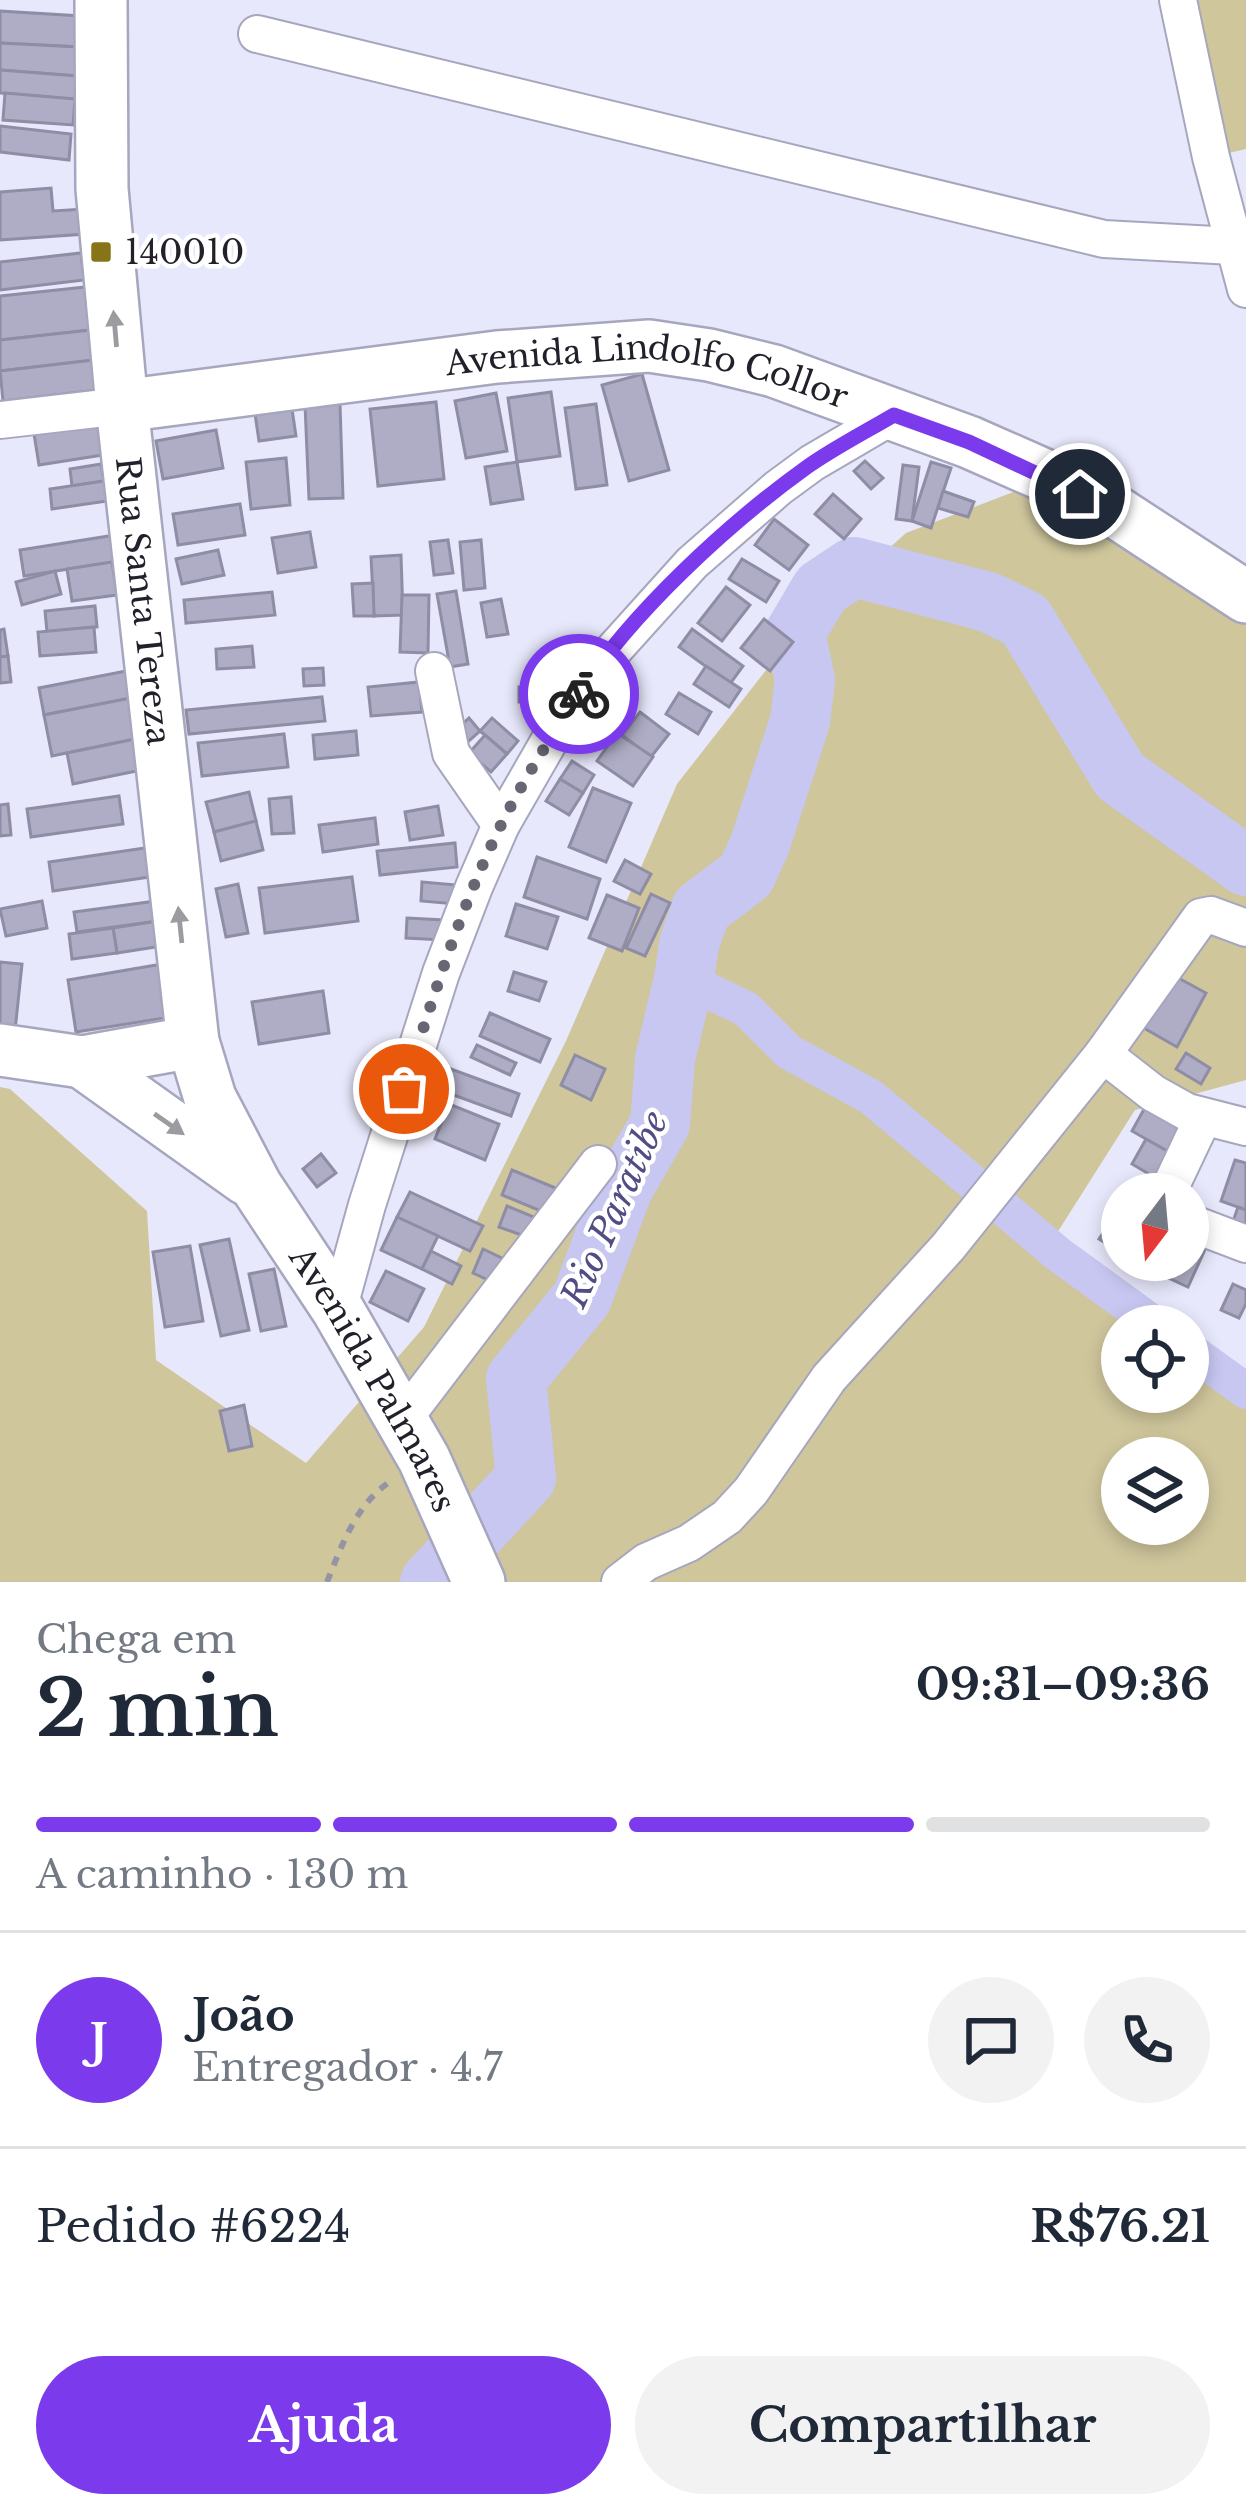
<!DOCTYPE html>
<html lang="pt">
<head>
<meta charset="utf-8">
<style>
  :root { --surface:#fff; --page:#f2f2f3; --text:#1f2937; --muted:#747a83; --line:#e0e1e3; --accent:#7c3aed }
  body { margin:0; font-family:"Libre Baskerville",serif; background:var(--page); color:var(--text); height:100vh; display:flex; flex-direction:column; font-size:45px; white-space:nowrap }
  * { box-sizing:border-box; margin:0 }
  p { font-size:39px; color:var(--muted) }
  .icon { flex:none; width:66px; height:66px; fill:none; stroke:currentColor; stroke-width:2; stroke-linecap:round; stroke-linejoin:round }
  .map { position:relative; height:1582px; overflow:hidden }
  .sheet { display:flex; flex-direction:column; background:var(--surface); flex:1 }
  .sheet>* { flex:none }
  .needle { width:78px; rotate:196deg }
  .controls { position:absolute; left:1101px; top:1173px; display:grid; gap:24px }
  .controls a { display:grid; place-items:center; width:108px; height:108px; border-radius:50%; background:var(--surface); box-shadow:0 6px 18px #0003; font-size:60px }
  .pin { position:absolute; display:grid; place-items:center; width:102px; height:102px; color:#fff; margin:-51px; border:6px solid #fff; border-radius:50%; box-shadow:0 3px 12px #0007 }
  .courier { position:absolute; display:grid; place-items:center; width:120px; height:120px; margin:-60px; border:9px solid #7c3aed; border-radius:50%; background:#fff; color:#222; box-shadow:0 3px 15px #0007 }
  .headline em { font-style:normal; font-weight:700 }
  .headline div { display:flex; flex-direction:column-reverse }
  .headline { display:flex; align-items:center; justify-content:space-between; height:204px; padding:0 36px }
  h1 { font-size:78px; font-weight:700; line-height:90px }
  .bar { display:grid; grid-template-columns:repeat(4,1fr); gap:18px 12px; align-content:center; height:144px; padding:0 36px }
  .bar i { height:15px; border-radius:9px; background:var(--line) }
  .bar .current { background:var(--accent) }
  .bar p { grid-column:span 4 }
  .line { display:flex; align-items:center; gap:30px; padding:0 36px; border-top:3px solid var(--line) }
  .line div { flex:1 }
  .round { display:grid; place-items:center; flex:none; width:126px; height:126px; border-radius:63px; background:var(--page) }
  .cta { display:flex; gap:24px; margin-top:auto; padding:24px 36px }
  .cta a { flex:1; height:138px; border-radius:72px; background:var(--accent); color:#fff; font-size:48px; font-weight:700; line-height:138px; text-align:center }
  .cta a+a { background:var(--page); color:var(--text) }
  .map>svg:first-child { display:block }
  .green { fill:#cfc69c; fill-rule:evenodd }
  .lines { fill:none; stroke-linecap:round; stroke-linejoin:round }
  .canal { stroke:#c7c7f1; stroke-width:36 }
  .river { stroke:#c7c7f1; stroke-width:60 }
  .building { fill:#aeadc5; stroke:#8e8da5; stroke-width:3 }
  .minor-casing { stroke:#a6a6be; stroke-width:40 }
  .secondary-casing { stroke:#a6a6be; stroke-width:56 }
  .path { stroke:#9594a4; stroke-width:6; stroke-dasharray:9 9; stroke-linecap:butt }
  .minor { stroke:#fff; stroke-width:36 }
  .secondary { stroke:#fff; stroke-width:51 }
  .oneway { fill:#9c9ba0 }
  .done { stroke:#676774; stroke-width:12; stroke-dasharray:0 21.6 }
  .route { stroke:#7c3aed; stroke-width:15 }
  .poi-dot { fill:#867416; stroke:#fff; stroke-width:4.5 }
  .labels { text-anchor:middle; stroke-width:9; stroke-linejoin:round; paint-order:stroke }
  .poi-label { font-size:33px; fill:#22212b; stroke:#fff; text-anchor:start }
  .street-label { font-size:33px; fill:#22212b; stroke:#fff }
  .water-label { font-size:36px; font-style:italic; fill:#514c83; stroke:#fff }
</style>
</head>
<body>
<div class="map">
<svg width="1246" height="1582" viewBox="0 0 1246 1582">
  <rect width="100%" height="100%" fill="#e8e8fc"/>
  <g class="green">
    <path d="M1178,0H1246V149L1211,157Z"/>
    <path d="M1040,482L1246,620V1080L1135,1110L1043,1255L1138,1326H1122V1392H1188V1363L1246,1406V1582H0V1087L10,1089L147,1211L156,1360L306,1463L424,1327L566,1041L677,784L795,633L906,533ZM1122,1458H1188V1524H1122Z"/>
  </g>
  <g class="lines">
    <g class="canal">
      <path d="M684,979L746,1009L789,1052L871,1097L971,1181"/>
      <path d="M1007,1211L1058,1254L1157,1326"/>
      <path d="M1188,1349L1246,1391"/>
    </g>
    <path class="river" d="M430,1582L526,1478L516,1379L582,1298L623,1188L660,1124L665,1059L684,979L689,944L701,909L746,875L760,844L800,721L805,680L795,633L821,589L854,567L988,602L1025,620L1120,776L1246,866"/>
  </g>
  <g class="building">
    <path d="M0,11L81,16L79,47L0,43Z"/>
    <path d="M0,43L79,47L77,76L0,70Z"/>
    <path d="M0,70L77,76L75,99L0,93Z"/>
    <path d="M5,93L75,99L73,125L3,120Z"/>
    <path d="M0,126L71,134L69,160L0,152Z"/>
    <path d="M51,188L53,211L84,209L86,234L0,240V192Z"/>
    <path d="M81,253L84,280L0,290V262Z"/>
    <path d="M86,287L91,330L0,340V296Z"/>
    <path d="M91,330L94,360L0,371V340Z"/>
    <path d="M94,360L98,390L3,401L0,371Z"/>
    <path d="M642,374L669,470L629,481L602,385Z"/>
    <path d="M551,392L560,456L517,462L508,398Z"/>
    <path d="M496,393L507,451L466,458L455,401Z"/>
    <path d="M436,402L444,479L378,486L370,409Z"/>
    <path d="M340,404L343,498L309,499L305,405Z"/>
    <path d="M596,404L607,485L576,489L565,408Z"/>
    <path d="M292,409L296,436L259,441L255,414Z"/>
    <path d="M99,425L103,455L39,465L34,434Z"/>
    <path d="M216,430L223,468L163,479L156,441Z"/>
    <path d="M286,458L290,505L251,509L246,462Z"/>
    <path d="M865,461L883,478L871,489L854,471Z"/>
    <path d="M517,462L523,499L491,504L485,467Z"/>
    <path d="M931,462L951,468L931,528L912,521Z"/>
    <path d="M101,464L104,481L72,486L70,469Z"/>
    <path d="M903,465L919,467L912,521L896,519Z"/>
    <path d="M104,481L107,501L52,509L50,489Z"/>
    <path d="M943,491L974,502L968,517L938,508Z"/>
    <path d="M833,494L861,519L844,539L815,514Z"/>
    <path d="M240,504L245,535L178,545L173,514Z"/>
    <path d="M774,519L808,545L789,570L755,545Z"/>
    <path d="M310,532L316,567L278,573L272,538Z"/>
    <path d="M115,535L120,561L24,576L20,550Z"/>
    <path d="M448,540L453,573L434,575L430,542Z"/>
    <path d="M481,540L485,588L464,590L460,542Z"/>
    <path d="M218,550L224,575L182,584L176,559Z"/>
    <path d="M401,555L403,615L374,616L371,557Z"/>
    <path d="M742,559L779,581L766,602L729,579Z"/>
    <path d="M112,562L117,595L72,601L67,569Z"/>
    <path d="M55,571L61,594L22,605L16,582Z"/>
    <path d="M373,583L374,616H354L352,584Z"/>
    <path d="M726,587L750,605L722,641L698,623Z"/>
    <path d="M456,591L468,664L450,667L437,594Z"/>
    <path d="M272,592L275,615L186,623L184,600Z"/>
    <path d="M402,595H429L428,653L400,652Z"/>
    <path d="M501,599L508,634L487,637L481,603Z"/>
    <path d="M95,606L97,627L47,632L45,611Z"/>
    <path d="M764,619L793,642L770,671L741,648Z"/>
    <path d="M94,627L96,652L40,656L38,632Z"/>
    <path d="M4,629L8,656L0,657V630Z"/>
    <path d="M692,629L743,666L730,684L679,647Z"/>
    <path d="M252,646L254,667L217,669L216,649Z"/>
    <path d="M8,656L11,682L0,683V657Z"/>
    <path d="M706,666L741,689L729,707L694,684Z"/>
    <path d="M323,668L324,685L304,686L303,669Z"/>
    <path d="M131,670L136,697L44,715L39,688Z"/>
    <path d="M419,682L422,712L371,716L368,687Z"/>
    <path d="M555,686V701L519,702V687Z"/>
    <path d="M679,693L711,712L698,734L666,714Z"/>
    <path d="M136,697L145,737L52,756L44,715Z"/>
    <path d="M322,697L325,721L189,734L186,710Z"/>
    <path d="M640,712L669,734L651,757L622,735Z"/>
    <path d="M469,718L480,731L462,747L451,735Z"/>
    <path d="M492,718L518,741L507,754L480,731Z"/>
    <path d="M356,731L358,755L315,759L313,735Z"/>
    <path d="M617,733L653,757L633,786L597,761Z"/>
    <path d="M284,734L288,767L202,776L198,743Z"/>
    <path d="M485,735L507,754L491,772L469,753Z"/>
    <path d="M145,737L151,768L73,784L67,753Z"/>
    <path d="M572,761L594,775L583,793L560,779Z"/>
    <path d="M560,779L583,793L569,815L546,801Z"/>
    <path d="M593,788L631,803L606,862L569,847Z"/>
    <path d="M249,792L256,821L214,832L206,802Z"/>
    <path d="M119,796L123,824L31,837L27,809Z"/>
    <path d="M291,797L294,833L272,834L269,799Z"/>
    <path d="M8,804L11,835L0,836V805Z"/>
    <path d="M438,806L443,835L410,840L405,812Z"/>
    <path d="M375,818L378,844L323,852L319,825Z"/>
    <path d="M256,821L263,850L221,861L214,832Z"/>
    <path d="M455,843L457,867L380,875L377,851Z"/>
    <path d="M145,848L150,877L53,891L49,862Z"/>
    <path d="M537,857L600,879L587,919L524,897Z"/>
    <path d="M625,860L651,874L640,894L614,881Z"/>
    <path d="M352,877L358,921L265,933L259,888Z"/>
    <path d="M422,882L457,885L455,904L421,901Z"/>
    <path d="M238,884L248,933L226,937L216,889Z"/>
    <path d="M651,894L670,903L645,956L626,948Z"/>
    <path d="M607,895L639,908L622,951L589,938Z"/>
    <path d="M42,901L47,928L6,936L0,909Z"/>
    <path d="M156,901L158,921L77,932L74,912Z"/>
    <path d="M516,904L558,917L547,949L506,936Z"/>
    <path d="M407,918L444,920L443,940L406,938Z"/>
    <path d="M158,921L162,946L117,953L113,928Z"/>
    <path d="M113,928L117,953L72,959L69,934Z"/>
    <path d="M0,962L22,964L15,1031L0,1029Z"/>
    <path d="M162,964L171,1017L76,1032L68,980Z"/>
    <path d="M514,972L546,982L539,1001L508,991Z"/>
    <path d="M1171,974L1206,993L1177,1047L1142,1027Z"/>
    <path d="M323,991L329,1033L259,1044L252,1002Z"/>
    <path d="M490,1013L550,1039L540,1062L480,1036Z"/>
    <path d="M477,1045L516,1063L510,1075L471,1057Z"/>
    <path d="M1186,1053L1210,1068L1201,1084L1176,1069Z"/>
    <path d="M575,1055L605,1069L591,1100L561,1085Z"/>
    <path d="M448,1068L519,1094L511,1116L440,1090Z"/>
    <path d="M1148,1102L1190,1126L1174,1155L1132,1131Z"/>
    <path d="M449,1104L499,1124L485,1160L435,1139Z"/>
    <path d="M1146,1139L1174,1155L1159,1180L1132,1164Z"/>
    <path d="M321,1154L336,1173L317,1187L303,1169Z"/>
    <path d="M1235,1160L1246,1163V1210L1221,1201Z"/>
    <path d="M512,1170L558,1189L548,1214L502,1195Z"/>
    <path d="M410,1192L483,1226L470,1251L397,1217Z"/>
    <path d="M507,1206L534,1217L527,1237L499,1227Z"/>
    <path d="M1238,1207L1246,1210V1236L1230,1230Z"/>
    <path d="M1116,1213L1122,1217V1253L1099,1239Z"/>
    <path d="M397,1217L438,1236L422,1269L381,1250Z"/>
    <path d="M1188,1233L1208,1243L1188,1287L1162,1275L1169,1260H1188Z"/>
    <path d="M229,1239L249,1330L221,1336L200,1245Z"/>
    <path d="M190,1246L203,1321L165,1327L153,1252Z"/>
    <path d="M483,1249L508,1261L497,1284L473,1273Z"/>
    <path d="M431,1251L461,1266L452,1284L422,1269Z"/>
    <path d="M274,1269L286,1326L261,1331L249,1274Z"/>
    <path d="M386,1271L424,1289L408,1321L370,1302Z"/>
    <path d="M1233,1284L1246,1290V1304L1239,1318L1221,1310Z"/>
    <path d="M244,1405L252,1446L229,1451L220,1411Z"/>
  </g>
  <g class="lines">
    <defs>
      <g id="minor">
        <path d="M1178,0L1211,157L1246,289"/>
        <path d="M257,34L1104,239L1233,246"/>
        <path d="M0,420L122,406"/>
        <path d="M434,671L451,753L501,825"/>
        <path d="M1103,1054L1153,1093L1187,1112L1246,1127"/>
        <path d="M1167,1194L1203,1118"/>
        <path d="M1188,1222L1246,1244"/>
        <path d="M338,1310L367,1205L441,973L474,887L501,825L555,731L591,675L692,563L778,488L812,463L894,415"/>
        <path d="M401,1422L598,1164"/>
        <path d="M620,1582L646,1562L689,1543L727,1517L751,1491L829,1378L948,1247L1103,1054L1201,917L1211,915L1246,928"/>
      </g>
      <g id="secondary">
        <path id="s1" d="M101,0L102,189L122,406L193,1042L210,1098L256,1186L338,1310L424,1459L479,1582"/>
        <path id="s2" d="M122,406L497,357L649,346L709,355L774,371L826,390L969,442L1044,475L1116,512L1246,597"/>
        <path d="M0,1050L82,1062L193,1042"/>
        <path d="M82,1062L246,1179"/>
      </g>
    </defs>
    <use href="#minor" class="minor-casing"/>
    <use href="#secondary" class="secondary-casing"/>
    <path class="path" d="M327,1582C342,1545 356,1504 391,1481"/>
    <use href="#minor" class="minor"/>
    <use href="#secondary" class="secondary"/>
  </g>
  <defs><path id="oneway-solid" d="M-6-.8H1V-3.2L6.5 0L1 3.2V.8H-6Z" transform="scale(3)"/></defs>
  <g class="oneway">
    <use href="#oneway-solid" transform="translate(115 329) rotate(-95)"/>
    <use href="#oneway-solid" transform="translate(180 925) rotate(-96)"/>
    <use href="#oneway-solid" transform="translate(169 1124) rotate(35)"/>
  </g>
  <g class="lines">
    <path class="done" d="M404,1089C432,1001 459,912 499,829C522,782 551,737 579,694"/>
    <path class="route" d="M579,694C631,613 729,523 807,467C834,448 865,432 894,415L969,442L1080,494"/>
  </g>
  <rect class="poi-dot" x="89" y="240" width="24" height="24" rx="6"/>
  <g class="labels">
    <g class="poi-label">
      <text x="125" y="264">140010</text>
    </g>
    <g class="street-label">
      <text dy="12" stroke="none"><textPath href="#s2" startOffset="531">Avenida Lindolfo Collor</textPath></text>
      <text dy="12" stroke="none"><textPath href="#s1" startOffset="603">Rua Santa Tereza</textPath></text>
      <text dy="12" stroke="none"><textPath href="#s1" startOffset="1431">Avenida Palmares</textPath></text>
    </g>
    <g class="water-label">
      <text transform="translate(614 1209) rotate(-66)" y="13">Rio Paratibe</text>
    </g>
  </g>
</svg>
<div class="controls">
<a><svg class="needle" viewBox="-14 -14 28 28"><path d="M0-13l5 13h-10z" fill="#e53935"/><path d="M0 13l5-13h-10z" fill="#747a83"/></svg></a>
<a><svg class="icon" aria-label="locate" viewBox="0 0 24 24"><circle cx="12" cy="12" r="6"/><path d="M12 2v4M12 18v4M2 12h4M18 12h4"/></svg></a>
<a><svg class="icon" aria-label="layers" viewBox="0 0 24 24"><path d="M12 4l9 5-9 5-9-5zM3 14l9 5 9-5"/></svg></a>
</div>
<div class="pin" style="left:404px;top:1089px;background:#ea580c"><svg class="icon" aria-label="bag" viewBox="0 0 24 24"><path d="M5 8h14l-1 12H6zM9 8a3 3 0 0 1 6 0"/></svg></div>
<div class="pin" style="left:1080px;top:494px;background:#1f2937"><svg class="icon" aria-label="home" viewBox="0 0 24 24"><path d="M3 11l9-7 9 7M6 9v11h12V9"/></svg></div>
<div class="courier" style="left:579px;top:694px"><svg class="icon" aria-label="bike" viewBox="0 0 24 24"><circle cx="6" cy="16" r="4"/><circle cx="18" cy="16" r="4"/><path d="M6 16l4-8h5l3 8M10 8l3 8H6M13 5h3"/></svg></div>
</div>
<section class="sheet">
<div class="headline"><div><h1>2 min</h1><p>Chega em</p></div><em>09:31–09:36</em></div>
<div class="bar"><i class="current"></i><i class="current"></i><i class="current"></i><i></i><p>A caminho · 130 m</p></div>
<div class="line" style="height:216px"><b class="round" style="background:var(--accent);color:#fff">J</b><div><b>João</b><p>Entregador · 4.7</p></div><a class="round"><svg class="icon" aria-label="chat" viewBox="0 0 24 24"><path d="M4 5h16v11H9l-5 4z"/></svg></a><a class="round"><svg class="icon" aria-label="phone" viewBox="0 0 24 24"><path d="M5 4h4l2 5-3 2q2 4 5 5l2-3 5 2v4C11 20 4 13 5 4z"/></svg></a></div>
<div class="line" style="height:156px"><div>Pedido #6224</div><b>R$76.21</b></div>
<div class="cta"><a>Ajuda</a><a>Compartilhar</a></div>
</section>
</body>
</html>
